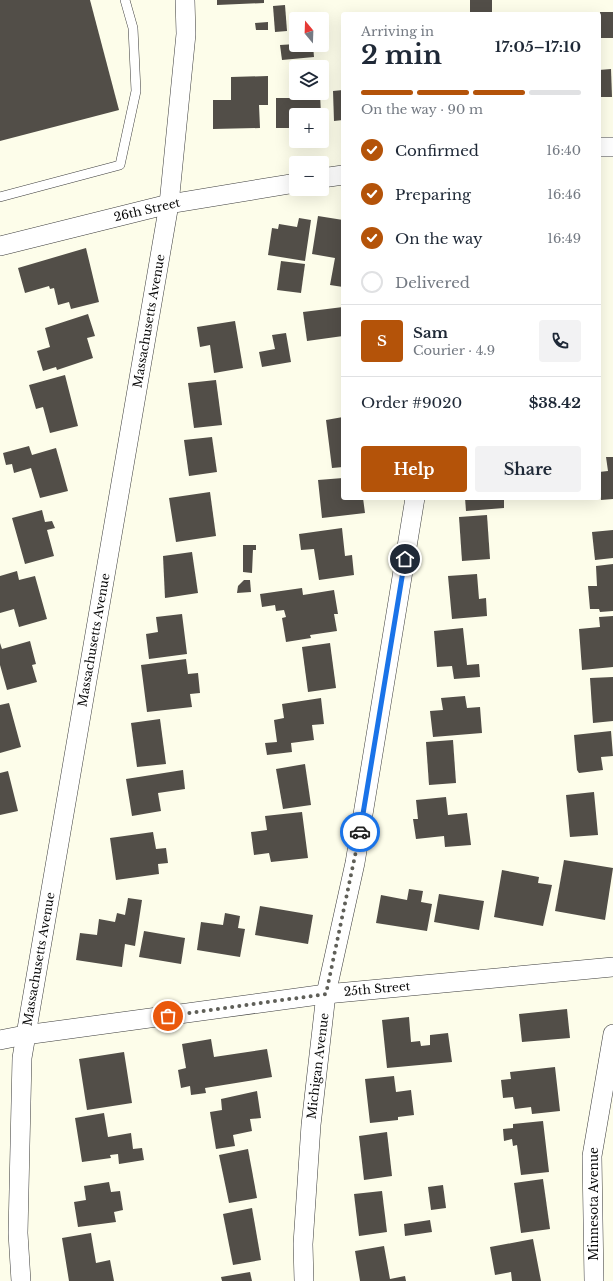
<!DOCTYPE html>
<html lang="en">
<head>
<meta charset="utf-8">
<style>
  :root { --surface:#fff; --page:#f2f2f3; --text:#1f2937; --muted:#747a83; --line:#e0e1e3; --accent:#b45309 }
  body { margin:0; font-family:"Libre Baskerville",serif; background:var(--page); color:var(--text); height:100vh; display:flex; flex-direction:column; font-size:15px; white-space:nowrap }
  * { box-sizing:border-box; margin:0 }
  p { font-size:13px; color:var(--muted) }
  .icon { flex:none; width:22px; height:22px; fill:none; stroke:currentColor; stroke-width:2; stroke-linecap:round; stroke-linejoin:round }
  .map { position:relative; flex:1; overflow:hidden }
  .panel { position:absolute; left:341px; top:12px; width:260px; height:488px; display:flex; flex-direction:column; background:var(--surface); border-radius:4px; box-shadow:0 4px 16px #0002 }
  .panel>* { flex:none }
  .needle { width:26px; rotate:341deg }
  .tools { position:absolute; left:289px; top:12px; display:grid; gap:8px }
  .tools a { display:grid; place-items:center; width:40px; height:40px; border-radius:4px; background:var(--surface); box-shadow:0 4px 16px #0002; font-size:20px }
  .pin { position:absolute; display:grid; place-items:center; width:34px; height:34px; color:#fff; margin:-17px; border:2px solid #fff; border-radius:50%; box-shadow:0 1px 4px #0007 }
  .courier { position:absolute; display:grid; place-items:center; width:40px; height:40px; margin:-20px; border:3px solid #1a73e8; border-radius:50%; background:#fff; color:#222; box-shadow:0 1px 5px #0007 }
  .overview em { font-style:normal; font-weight:700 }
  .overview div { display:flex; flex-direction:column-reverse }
  .overview { display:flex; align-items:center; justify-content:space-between; height:68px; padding:0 20px }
  h1 { font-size:26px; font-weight:700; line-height:30px }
  .bar { display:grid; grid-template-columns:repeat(4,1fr); gap:6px 4px; align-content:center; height:48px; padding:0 20px }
  .bar i { height:5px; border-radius:3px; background:var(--line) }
  .bar .current { background:var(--accent) }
  .bar p { grid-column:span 4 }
  .line { display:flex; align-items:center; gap:10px; padding:0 20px; border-top:1px solid var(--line) }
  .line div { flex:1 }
  .round { display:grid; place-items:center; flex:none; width:42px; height:42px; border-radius:4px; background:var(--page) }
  ol { padding:0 20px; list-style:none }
  li { display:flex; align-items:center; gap:12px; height:44px }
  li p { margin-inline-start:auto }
  li .icon { padding:4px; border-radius:50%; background:var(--accent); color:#fff; stroke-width:4 }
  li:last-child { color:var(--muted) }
  li i { width:22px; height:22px; border:2px solid var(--line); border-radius:50% }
  .cta { display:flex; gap:8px; margin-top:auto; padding:8px 20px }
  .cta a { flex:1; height:46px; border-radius:4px; background:var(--accent); color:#fff; font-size:16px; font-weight:700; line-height:46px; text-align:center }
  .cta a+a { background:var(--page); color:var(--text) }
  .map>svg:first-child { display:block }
  .building { fill:#524e48 }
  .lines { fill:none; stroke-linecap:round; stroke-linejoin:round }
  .lane-casing { stroke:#3d3d3d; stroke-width:10 }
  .street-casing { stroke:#3d3d3d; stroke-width:20 }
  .lane { stroke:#fff; stroke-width:9 }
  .street { stroke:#fff; stroke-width:19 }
  .done { stroke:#5f5f58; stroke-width:4; stroke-dasharray:0 7.2 }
  .route { stroke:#1a73e8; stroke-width:5 }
  .labels { text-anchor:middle; stroke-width:4; stroke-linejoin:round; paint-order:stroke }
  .street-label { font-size:12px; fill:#0a0a0a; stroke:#fff }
</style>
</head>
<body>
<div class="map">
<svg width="613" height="1281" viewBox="0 0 613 1281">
  <rect width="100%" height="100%" fill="#fdfdea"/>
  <g class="building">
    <path d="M0,0H90L119,110L0,141Z"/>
    <path d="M217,0H264V3L217,5Z"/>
    <rect x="470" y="0" width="22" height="13"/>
    <path d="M285,5L287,31L275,32L273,6Z"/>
    <path d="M600,12H613V38H601Z"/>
    <path d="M268,22V30H256L255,23Z"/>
    <path d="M296,44L313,45L314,57L282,60L280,45Z"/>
    <path d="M611,69L612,97H599V70Z"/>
    <path d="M268,76V105H259L260,128L213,129V100H231V77Z"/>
    <path d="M343,90V120L334,121L333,91Z"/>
    <path d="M300,93H320L321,115H296V125H292V128H276V98H300Z"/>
    <path d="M318,216L343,220L341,235H343V287L330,285L335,258L312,254Z"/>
    <path d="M299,218L311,220L305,261L268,255L272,228L278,229L279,224L297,227Z"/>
    <path d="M86,248L99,302L71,309L69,302L58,305L54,288L50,289L49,286L25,293L18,268Z"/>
    <path d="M281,261L305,264L301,293L277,290Z"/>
    <path d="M343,307V336L307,341L303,312Z"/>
    <path d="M88,314L95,336L87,338L93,358L57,370L56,367L43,371L37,351L50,347L45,328Z"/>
    <path d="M235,321L243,368L214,373L210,345L200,347L197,327Z"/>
    <path d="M286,333L291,362L262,367L259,352L275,349L272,335Z"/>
    <path d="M65,375L78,426L50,433L43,407L36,409L29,385Z"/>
    <path d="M216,380L222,425L194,428L188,383Z"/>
    <path d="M343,417V467L332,468L326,420Z"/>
    <path d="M212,437L217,472L189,476L184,440Z"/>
    <path d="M29,446L32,455L56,448L68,491L40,498L31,468L14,473L12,464L6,465L3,453Z"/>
    <path d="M606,457H613V499L601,500L599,472L608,471Z"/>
    <path d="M343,478V498H363L365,513L322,518L318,480Z"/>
    <path d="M210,492L216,536L176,542L169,498Z"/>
    <path d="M465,498H504V508L466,511Z"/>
    <path d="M42,510L45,522L52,521L55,528L47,530L54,556L25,564L12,518Z"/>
    <path d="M487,515L490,559L462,561L459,517Z"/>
    <path d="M342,528L345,556L352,555L354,575L319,580L314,549L301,550L299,534Z"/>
    <path d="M613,530V558L595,560L592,532Z"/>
    <path d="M243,545H256V550H253L252,573L243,572Z"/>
    <path d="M192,552L198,593L165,598L163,556Z"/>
    <path d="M613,564V611L600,612L599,609H590L588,586H597L596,566Z"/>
    <path d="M17,571L19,580L35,576L47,619L19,627L14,609L0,613V576Z"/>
    <path d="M477,574L479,599L486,598L487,616L452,619L448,576Z"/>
    <path d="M244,580H250L251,592L237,593L238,586Z"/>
    <path d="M302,588L303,595L334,590L338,614H334L337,631L310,635L311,638L286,642L282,618L286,617L284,610L276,611L275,605L262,607L260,594Z"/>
    <path d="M182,614L187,654L149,659L146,634L158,632L156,617Z"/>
    <path d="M613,616V667L582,670L579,629L600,627L599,617Z"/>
    <path d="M463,628L467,665L479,664L480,677L454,679L452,666L437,667L434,631Z"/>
    <path d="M30,641L36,664L32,665L37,682L7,690L0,665V643L2,649Z"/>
    <path d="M330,643L336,688L308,692L302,647Z"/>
    <path d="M186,659L188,674L198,673L200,693L190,694L192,707L147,712L141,665Z"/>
    <path d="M613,677V721L593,723L590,678Z"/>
    <path d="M465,696L467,708L480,707L482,733L433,737L430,711L443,710L441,698Z"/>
    <path d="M321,698L324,724L312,725L314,740L291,743L292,752L267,755L265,743L277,742L274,720L284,718L282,704Z"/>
    <path d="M9,703L21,747L0,753V705Z"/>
    <path d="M160,719L166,764L137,767L131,723Z"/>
    <path d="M611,731L613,756L601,757L603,770L579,773L577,770L574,735Z"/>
    <path d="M453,740L456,783L429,785L426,742Z"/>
    <path d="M305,764L311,805L283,809L276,769Z"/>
    <path d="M183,770L185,789L158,793L161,811L132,816L126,779Z"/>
    <path d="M8,771L18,811L0,815V773Z"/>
    <path d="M594,792L598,835L570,837L566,795Z"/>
    <path d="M446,797L448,815L467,813L471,845L445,847L444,836L416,839L413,819H418L416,800Z"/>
    <path d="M302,812L308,858L271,862L269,853L254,855L251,832L267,830L265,816Z"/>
    <path d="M153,832L156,849L166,848L168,863L158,864L159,874L116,880L110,838Z"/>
    <path d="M564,860L613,868L605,920L555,911Z"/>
    <path d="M502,870L539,877L538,883L552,885L543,926L494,917Z"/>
    <path d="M409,889L423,891L421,902L432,904L427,931L376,923L381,895L407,900Z"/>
    <path d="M439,894L484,901L479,930L434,922Z"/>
    <path d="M128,898L142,900L135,946L125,944L122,967L76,960L80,933L97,935L99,919L115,922L117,913L125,915Z"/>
    <path d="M260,906L313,915L308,944L255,935Z"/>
    <path d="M225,913L240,916L238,928L245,929L240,957L197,950L201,922L223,925Z"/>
    <path d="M144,931L185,938L181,964L139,957Z"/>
    <path d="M567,1009L570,1038L522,1042L519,1014Z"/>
    <path d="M409,1017L411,1042L420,1041L421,1046L430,1045V1035L448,1033L452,1062L387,1068L382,1020Z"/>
    <path d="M211,1039L214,1057L267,1049L272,1077L205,1088L206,1093L191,1095L190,1086L181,1088L178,1070L186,1068L182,1044Z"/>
    <path d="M124,1052L132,1103L87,1110L79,1059Z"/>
    <path d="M555,1067L560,1111L532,1114L531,1107L515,1109L513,1097L503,1098L501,1080L511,1079L510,1072Z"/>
    <path d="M394,1076L396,1092L411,1090L414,1115L398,1117V1120L370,1123L365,1079Z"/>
    <path d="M257,1091L261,1118L250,1119L252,1131L233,1135L235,1146L216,1149L210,1112L222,1110L221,1099Z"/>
    <path d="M104,1113L108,1137L131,1133L133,1149L142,1148L144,1160L119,1164L118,1154L110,1155L111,1158L82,1162L75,1118Z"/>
    <path d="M543,1121L549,1172L521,1175L517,1145L513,1146L512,1139L504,1141L503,1129L513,1128V1124Z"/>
    <path d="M387,1132L392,1176L364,1180L359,1136Z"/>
    <path d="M248,1149L257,1198L229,1203L219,1155Z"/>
    <path d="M543,1179L550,1229L521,1233L514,1183Z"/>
    <path d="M109,1182L111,1192L120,1191L123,1210L114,1212L116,1222L78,1227L74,1202L86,1200L84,1186Z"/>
    <path d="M443,1185L446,1208L431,1210L428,1187Z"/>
    <path d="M382,1191L387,1232L359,1236L354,1194Z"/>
    <path d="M252,1208L261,1260L233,1265L223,1214Z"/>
    <path d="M430,1220L432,1232L405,1236L404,1224Z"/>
    <path d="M91,1233L96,1263L110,1260L114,1281H69L62,1238Z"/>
    <path d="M533,1239L541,1281H512L511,1272L495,1275L490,1247Z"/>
    <path d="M384,1246L390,1279L405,1276L406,1281H360L355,1251Z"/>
    <path d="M250,1272L252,1281H222L221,1277Z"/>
  </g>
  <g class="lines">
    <defs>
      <path id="lane" d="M0,197L120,165L136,91L133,28L125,0"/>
      <g id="street">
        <path d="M599,147H613"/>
        <path d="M322,178L343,175"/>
        <path d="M0,246L169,204L296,183"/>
        <path d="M0,1040L25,1035L326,994L613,967"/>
        <path d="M21,1281L18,1233L22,1058L169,204L186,34L185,0"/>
        <path d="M304,1281L303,1244L311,1125L326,994L355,863L415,498"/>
        <path d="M594,1281L592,1156L613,1034"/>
      </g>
    </defs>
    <use href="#lane" class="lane-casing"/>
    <use href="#street" class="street-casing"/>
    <use href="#lane" class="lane"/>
    <use href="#street" class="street"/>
  </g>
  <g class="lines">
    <path class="done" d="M168,1016L326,994L360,832"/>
    <path class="route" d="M360,832L405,559"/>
  </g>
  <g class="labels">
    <g class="street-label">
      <text transform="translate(147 210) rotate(-13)" y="4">26th Street</text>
      <text transform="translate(149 321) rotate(-80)" y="4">Massachusetts Avenue</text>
      <text transform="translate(94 640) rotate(-80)" y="4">Massachusetts Avenue</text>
      <text transform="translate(39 959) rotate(-80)" y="4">Massachusetts Avenue</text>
      <text transform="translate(377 989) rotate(-5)" y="4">25th Street</text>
      <text transform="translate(318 1066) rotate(-83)" y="4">Michigan Avenue</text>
      <text transform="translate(594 1204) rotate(-90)" y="4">Minnesota Avenue</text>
    </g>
  </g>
</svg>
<div class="tools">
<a><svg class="needle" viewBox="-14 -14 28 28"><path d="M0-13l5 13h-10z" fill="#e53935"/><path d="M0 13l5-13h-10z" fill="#747a83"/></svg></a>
<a><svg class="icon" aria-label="layers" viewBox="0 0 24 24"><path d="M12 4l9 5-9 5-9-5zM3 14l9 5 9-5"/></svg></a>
<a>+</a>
<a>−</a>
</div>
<div class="pin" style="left:168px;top:1016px;background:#ea580c"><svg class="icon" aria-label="bag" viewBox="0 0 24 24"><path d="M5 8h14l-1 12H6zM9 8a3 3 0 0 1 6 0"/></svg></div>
<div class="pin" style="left:405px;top:559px;background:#1f2937"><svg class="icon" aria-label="home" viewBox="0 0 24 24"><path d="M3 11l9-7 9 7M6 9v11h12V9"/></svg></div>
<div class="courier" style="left:360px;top:832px"><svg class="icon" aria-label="car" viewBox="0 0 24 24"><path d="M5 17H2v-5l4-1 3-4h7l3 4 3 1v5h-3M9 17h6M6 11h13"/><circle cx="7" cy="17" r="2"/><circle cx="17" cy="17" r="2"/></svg></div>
<section class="panel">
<div class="overview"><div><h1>2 min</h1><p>Arriving in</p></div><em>17:05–17:10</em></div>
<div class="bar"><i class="current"></i><i class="current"></i><i class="current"></i><i></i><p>On the way · 90 m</p></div>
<ol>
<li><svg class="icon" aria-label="check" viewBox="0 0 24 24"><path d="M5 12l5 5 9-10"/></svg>Confirmed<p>16:40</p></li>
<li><svg class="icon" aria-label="check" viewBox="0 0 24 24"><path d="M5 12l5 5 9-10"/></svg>Preparing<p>16:46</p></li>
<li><svg class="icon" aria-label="check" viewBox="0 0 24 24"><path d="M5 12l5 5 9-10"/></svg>On the way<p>16:49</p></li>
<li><i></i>Delivered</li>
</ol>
<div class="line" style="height:72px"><b class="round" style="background:var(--accent);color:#fff">S</b><div><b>Sam</b><p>Courier · 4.9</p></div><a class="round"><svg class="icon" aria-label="phone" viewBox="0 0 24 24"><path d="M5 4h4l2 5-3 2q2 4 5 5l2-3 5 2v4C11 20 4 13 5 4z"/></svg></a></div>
<div class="line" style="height:52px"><div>Order #9020</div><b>$38.42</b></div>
<div class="cta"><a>Help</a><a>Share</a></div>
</section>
</div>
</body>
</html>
